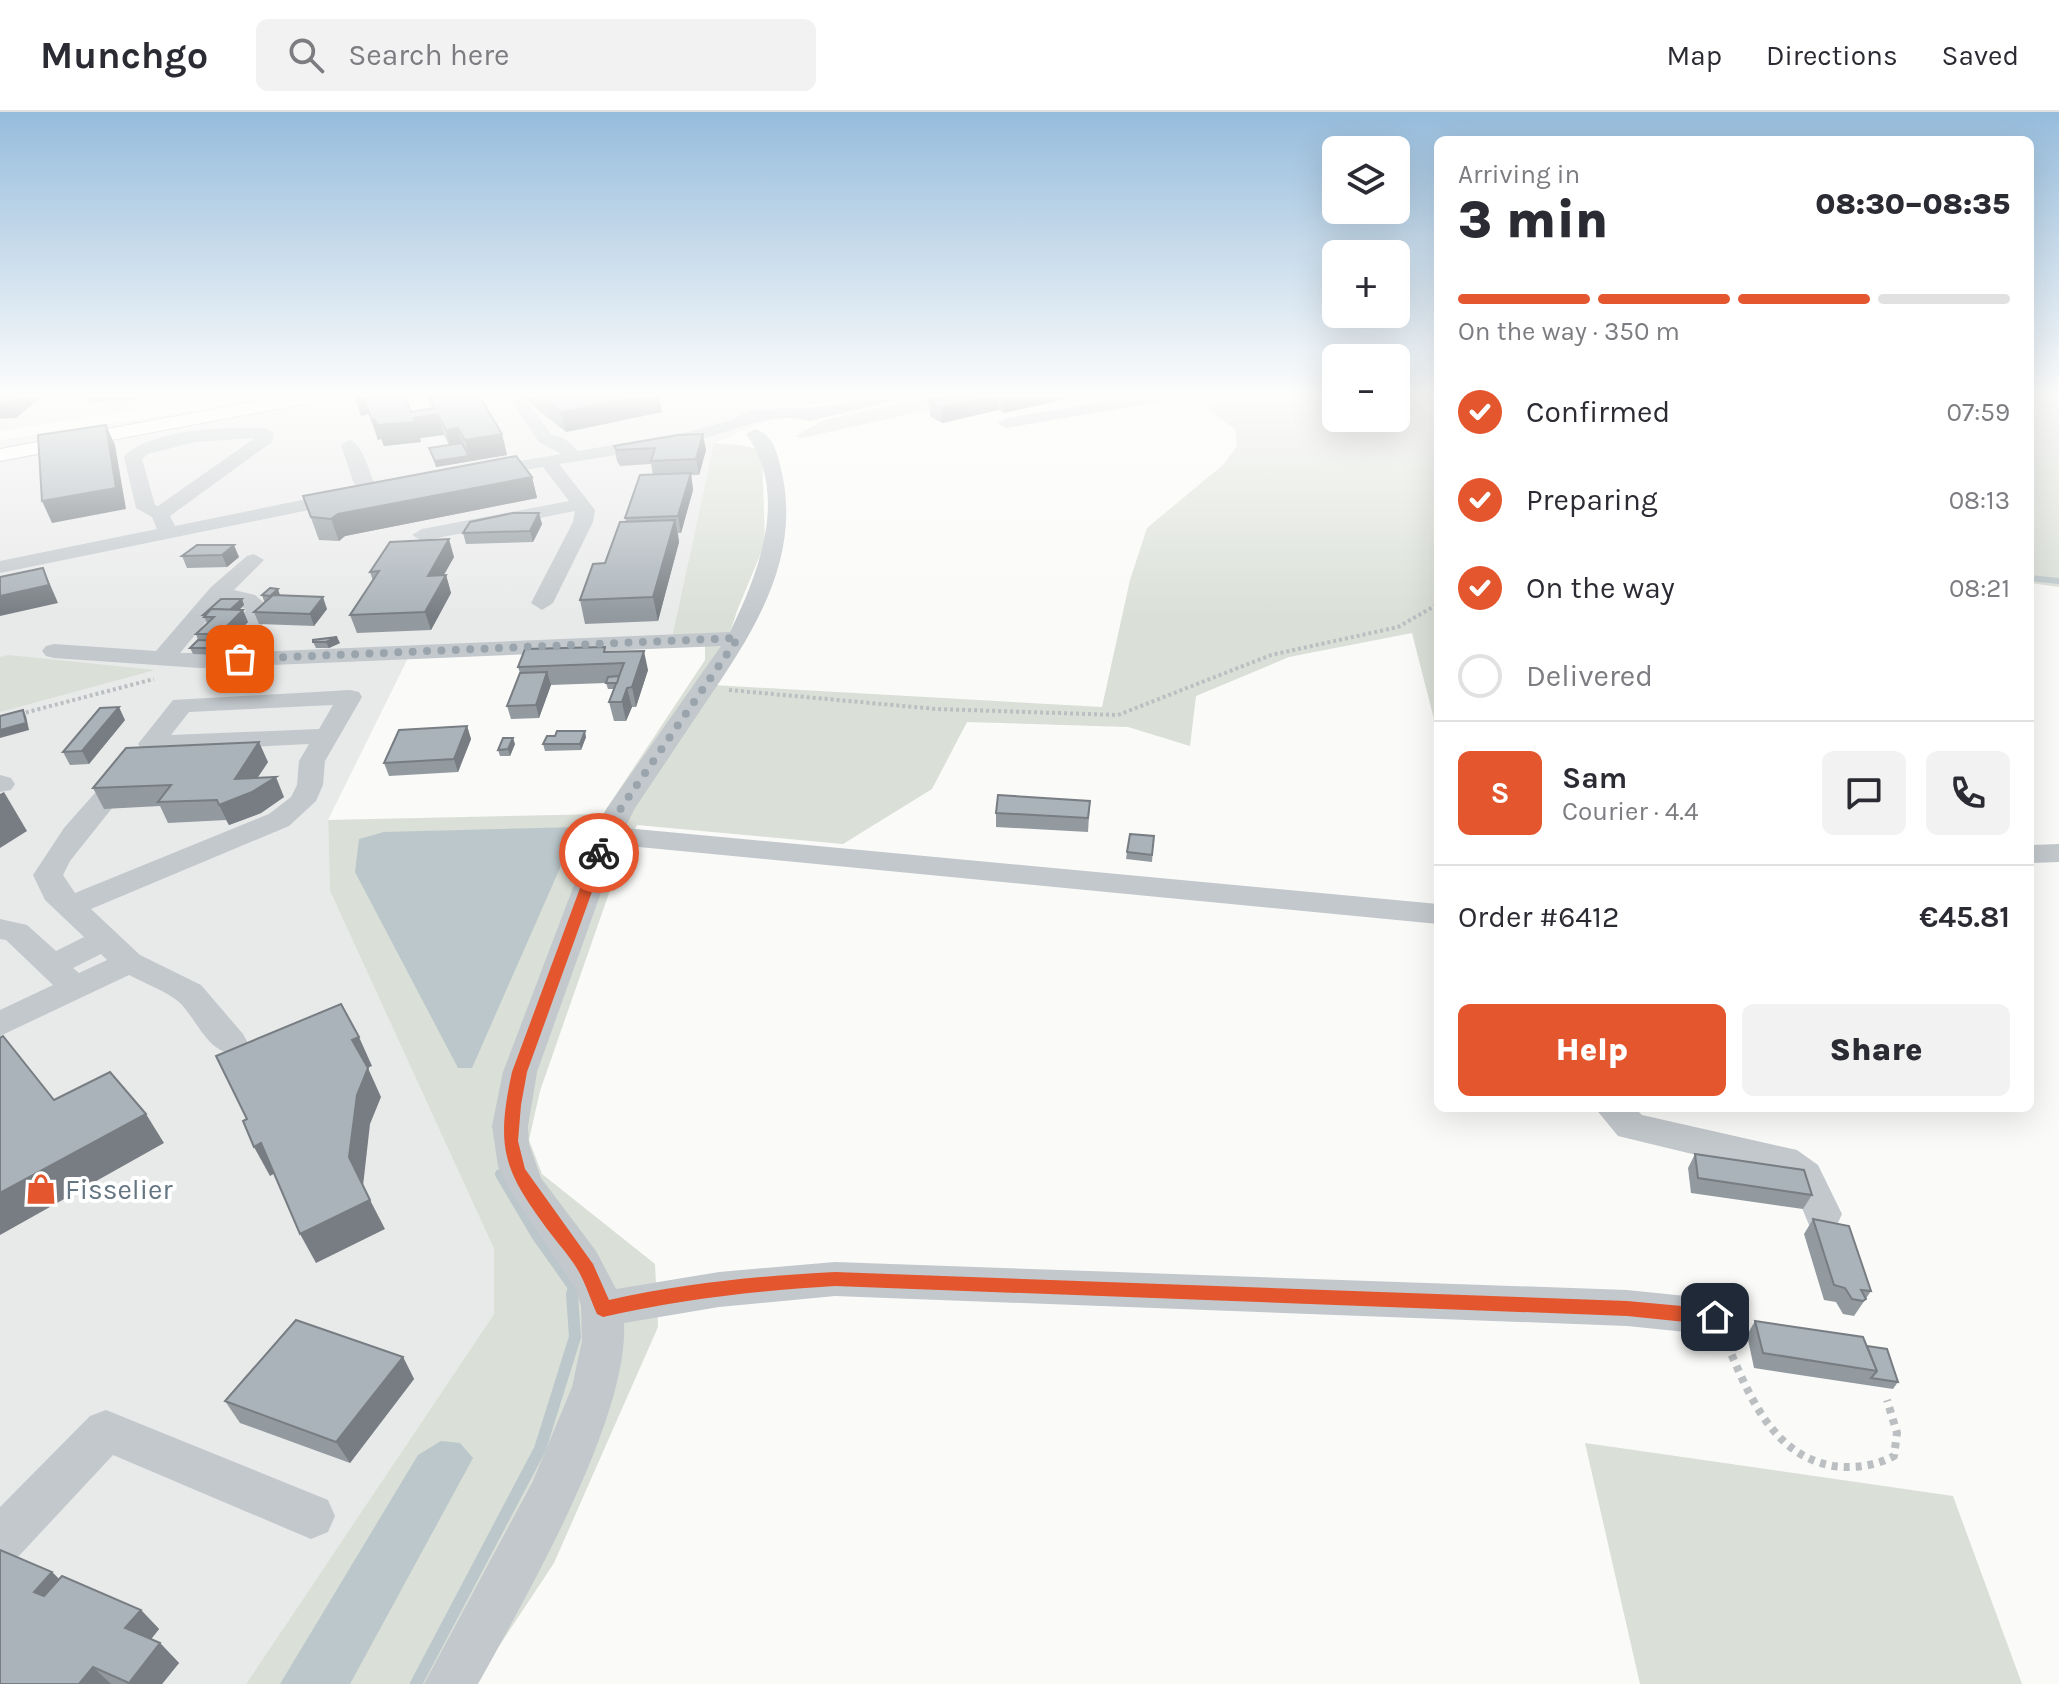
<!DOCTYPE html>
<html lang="en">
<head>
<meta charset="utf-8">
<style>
  :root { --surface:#fff; --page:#f2f2f3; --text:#2b2b33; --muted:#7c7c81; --line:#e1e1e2; --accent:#e4572e }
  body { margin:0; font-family:Karla,sans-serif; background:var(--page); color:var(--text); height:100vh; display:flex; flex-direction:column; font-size:30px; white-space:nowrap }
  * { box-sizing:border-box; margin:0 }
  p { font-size:26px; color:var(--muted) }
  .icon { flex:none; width:44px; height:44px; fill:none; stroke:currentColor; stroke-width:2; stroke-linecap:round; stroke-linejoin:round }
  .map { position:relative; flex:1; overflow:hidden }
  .sheet { position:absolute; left:1434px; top:24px; width:600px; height:976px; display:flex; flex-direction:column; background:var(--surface); border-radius:12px; box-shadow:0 8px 32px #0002 }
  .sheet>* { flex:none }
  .buttons { position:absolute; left:1322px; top:24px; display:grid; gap:16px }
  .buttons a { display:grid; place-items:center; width:88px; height:88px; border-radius:12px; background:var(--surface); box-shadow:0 8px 32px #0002; font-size:40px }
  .pin { position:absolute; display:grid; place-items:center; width:68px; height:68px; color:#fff; margin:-34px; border-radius:16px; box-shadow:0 4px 12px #0006 }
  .courier { position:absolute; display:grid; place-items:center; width:80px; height:80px; margin:-40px; border:6px solid #e4572e; border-radius:50%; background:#fff; color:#222; box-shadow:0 2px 10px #0007 }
  .summary em { font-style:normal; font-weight:800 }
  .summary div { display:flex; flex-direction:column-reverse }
  .summary { display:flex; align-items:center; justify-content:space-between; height:136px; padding:0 24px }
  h1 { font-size:52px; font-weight:800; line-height:60px }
  .bar { display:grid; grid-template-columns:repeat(4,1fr); gap:12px 8px; align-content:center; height:96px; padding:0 24px }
  .bar i { height:10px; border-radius:6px; background:var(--line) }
  .bar .selected { background:var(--accent) }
  .bar p { grid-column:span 4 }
  .line { display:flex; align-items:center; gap:20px; padding:0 24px; border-top:2px solid var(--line) }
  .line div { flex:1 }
  .round { display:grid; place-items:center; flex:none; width:84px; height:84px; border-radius:12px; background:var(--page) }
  ol { padding:0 24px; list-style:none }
  li { display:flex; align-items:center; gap:24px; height:88px }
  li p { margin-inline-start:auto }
  li .icon { padding:8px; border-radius:50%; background:var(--accent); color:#fff; stroke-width:4 }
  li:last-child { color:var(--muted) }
  li i { width:44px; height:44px; border:4px solid var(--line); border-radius:50% }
  .primary-button { display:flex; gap:16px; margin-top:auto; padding:16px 24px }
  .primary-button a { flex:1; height:92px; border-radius:12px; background:var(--accent); color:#fff; font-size:32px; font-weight:800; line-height:92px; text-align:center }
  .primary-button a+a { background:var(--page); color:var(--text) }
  header { display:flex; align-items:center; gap:48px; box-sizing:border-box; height:112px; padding:0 40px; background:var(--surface); border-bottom:2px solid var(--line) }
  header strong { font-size:38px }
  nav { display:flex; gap:44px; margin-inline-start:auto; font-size:28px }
  .search { width:560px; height:72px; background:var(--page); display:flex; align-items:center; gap:20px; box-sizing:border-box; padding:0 28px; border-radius:12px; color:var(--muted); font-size:30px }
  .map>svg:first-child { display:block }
  .built { fill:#e8e9e9 }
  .green { fill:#dadfd7 }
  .water { fill:#bbc7cb }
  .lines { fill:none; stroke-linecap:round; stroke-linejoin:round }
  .stream-far2 { stroke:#bbc7cb; stroke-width:6 }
  .stream-far1 { stroke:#bbc7cb; stroke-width:10 }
  .stream { stroke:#bbc7cb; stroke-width:12 }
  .major-casing { stroke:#b5babe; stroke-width:2 }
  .path-far1 { stroke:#bbbfc2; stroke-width:4; stroke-dasharray:3 3; stroke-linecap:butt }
  .path { stroke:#bbbfc2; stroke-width:8; stroke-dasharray:6 6; stroke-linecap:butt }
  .minor { fill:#c3c8cc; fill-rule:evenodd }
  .major { fill:#fff; fill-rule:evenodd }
  .wall { fill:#929a9f }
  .shaded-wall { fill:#777d82 }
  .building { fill:#aab3b9; stroke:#777d82; stroke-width:2 }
  .route { fill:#e4572e }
  .done { stroke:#99a4ac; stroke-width:8; stroke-dasharray:0 14.4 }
  .labels { text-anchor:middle; stroke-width:8; stroke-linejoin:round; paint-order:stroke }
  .near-poi-label { font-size:28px; fill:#657683; stroke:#fff; text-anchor:start }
</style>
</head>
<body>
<header>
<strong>Munchgo</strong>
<div class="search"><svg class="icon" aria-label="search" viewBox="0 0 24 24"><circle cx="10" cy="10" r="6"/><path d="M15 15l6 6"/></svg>Search here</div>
<nav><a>Map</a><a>Directions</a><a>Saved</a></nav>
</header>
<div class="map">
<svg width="2059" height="1572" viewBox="0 0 2059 1572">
  <rect width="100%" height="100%" fill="#fafaf8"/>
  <g class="built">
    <path d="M0,285H216L0,319Z"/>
    <path d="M287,285H847L799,295L714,331L672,525L413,536L328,708L330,779L494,1137V1202L246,1572H0V328Z"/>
  </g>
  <g class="green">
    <path d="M931,285H987L802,326L795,324L824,308Z"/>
    <path d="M1223,285H1336V306H1396V285H1438V623L1412,521L1289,545L1196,584L1190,634L1128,615L967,610L932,677L843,732L637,713L623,741L540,979L529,1028L542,1062L655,1152L658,1215L554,1451L474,1572H246L494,1202V1137L330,779L328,708L603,702L705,548V522L672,525L714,331L741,333L762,338L765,431L737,499L713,573L1102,595L1130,468L1147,416L1224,352L1237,334L1235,317L1206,297Z"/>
    <path d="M2030,285H2059V475L2030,471Z"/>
    <path d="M8,543L155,558L0,600V545Z"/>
    <path d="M1585,1331L1953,1384L2022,1572H1640Z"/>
  </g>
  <g class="water">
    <path d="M578,715L472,956H458L355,760L359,727L384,720Z"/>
    <path d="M441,1329L460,1331L473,1346L350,1572H280L418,1343Z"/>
  </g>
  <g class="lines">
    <path class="stream-far2" d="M2030,466L2059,469"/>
    <path class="stream-far1" d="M500,1062L536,1123L572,1174L573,1184"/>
    <path class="stream" d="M416,1572L540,1337L575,1225L572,1182"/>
    <defs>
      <path id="major" d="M279,285H318L308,291L0,349V337Z"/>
    </defs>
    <use href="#major" class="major-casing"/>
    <g class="path-far1">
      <path d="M729,578L936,597L1118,603L1271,543L1398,515L1438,492"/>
      <path d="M20,602L154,567"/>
    </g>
    <path class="path" d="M1727,1232C1749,1283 1772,1343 1833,1354C1854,1357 1875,1354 1894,1344L1897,1321L1887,1288"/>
    <g class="minor">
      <path d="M508,285H524L551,322L565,327L578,339L688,320L728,309L751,299L833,294L872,285H899L897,288L810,309C770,298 730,321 690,330C647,339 603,345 559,352L595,398L593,410L553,491L542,498L531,491L573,410L575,399L422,429L412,423L422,417L569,389L543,355L484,365L475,360L484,355L561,342L539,330Z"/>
      <path d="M1131,285H1165L1157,290L1006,316L998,311L1006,306Z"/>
      <path d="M265,316L274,321L272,330L170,404L175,414L346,379L353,381L355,385L353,389L0,461V449L157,417L152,405L136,396L124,345C148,317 230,314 265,316ZM255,326L158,394L155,393L142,347L148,342L195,330Z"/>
      <path d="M755,317C774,322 778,344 782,361C801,448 753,521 706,590C682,625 659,661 635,696L625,716L1438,792V812L618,733L537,960L528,1014L529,1032L541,1066L596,1139L616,1177L719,1160L835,1150L1627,1178L1715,1187L1730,1192L1736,1205L1730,1218L1715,1223L1627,1214L835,1184L719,1195L624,1211C629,1303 532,1474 487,1556L478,1572H424L533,1369L572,1275L582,1229L581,1194L575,1176L508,1075L498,1054L492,1014L503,960L593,723L607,696L721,534L200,556L54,546L46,544L42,539L46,534L54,532L156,539L211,475L247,444L254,442L264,448L234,478L255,483L269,495L252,540L730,520C759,460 790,382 746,322ZM224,488L246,497L228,534V541H180Z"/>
      <path d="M350,328C365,333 370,367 379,381L377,385H363L353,369L341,333Z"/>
      <path d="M350,578L359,580L362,585L325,649L323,673L316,689L289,714L91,797L140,843L201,873L243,922L248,931L243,940C210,949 199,909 179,890C166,879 144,871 129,863L0,924V898L53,873L6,828L0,827V807L27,813L56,839L84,825L45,788L33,763L64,716L118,655H136L140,661L70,749L63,763L75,781L269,702L291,685L297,673L299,649L309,632L151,640L142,637L138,632L173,588ZM333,593L319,617L171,623L189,600ZM101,842L107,848L79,861L73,856Z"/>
      <path d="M0,663L11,666L15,672L11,678L0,680Z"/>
      <path d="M2059,732V750L2030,751V733Z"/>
      <path d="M1595,996H1635L1642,1003L1797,1038L1818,1053L1842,1102L1837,1113L1823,1118L1809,1113L1795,1079L1779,1063L1618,1024Z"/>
      <path d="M106,1298L328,1388L335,1404L328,1420L311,1427L113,1343L17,1446L0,1453V1395L90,1304Z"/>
    </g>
    <use href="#major" class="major"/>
  </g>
  <g class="wall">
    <path d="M88,285H139L135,288L90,290Z"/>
    <path d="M355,285H405L411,300L432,297L428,285H480L502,322L507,343L436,355L429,336L449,333L444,323L420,326L421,330L384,334L381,327L378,328L369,302L361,304Z"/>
    <path d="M522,285H659L662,300L566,320Z"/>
    <path d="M950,285H1075L1004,301L998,298L942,311L930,304L929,289Z"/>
    <path d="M614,334L706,338L699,363H691L693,378L681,421H678L679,430L658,509L585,512L580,488L605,451L626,409L625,406L653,363L651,352L620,354L617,349Z"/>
    <path d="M532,365L537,386L345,424L339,429L319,428L303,384Z"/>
    <path d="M542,412L533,430L466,432L463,421Z"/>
    <path d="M197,433L239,445L227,455L187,456L182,444Z"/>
    <path d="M454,445L444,463H446L451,481L431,518L357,521L350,503L373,469L370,460Z"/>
    <path d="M262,483H280L327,497L314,514L259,512L254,500L266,489H264Z"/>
    <path d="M242,487L244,493L239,498L248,510L216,543L193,542L190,536L198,528L196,522L207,511L203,503Z"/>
    <path d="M313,530L340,531L329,536H316Z"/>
    <path d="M606,540L648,558L636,595H632L626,609H614L609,590L614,577H608L606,571L551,573L539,606L511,607L507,594L520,561L518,555Z"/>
    <path d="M125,608L89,652L70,653L63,640Z"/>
    <path d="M467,614L471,627L458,660L389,664L384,651Z"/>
    <path d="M586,625L581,638L545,639L543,632Z"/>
    <path d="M515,632L510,644H500L498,638Z"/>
    <path d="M268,650L257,666L284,685L261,701L229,713L226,708L168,711L160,694L104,697L93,676Z"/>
    <path d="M1090,689L1088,720L996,715V701Z"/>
    <path d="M1154,724L1152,750L1126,747L1127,740Z"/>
    <path d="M1695,1042L1812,1083L1803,1097L1691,1081L1688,1056Z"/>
    <path d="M1813,1107L1871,1179L1854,1204L1843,1202L1836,1190L1824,1188L1804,1122Z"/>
    <path d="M1755,1209L1867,1234L1898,1270L1893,1277L1754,1256L1747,1223Z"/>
    <path d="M403,1245L414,1267L350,1351L240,1311L225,1289Z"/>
    <path d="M52,1460L59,1467L141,1498L159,1517L151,1527L160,1531L179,1551L162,1572H0Z"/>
  </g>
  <g class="shaded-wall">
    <path d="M17,285H38L39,287L16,306L0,307V292Z"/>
    <path d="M355,285H363L369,302L361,304Z"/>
    <path d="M639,285H659L662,300L566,320L561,300Z"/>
    <path d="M992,285H998V298L942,311L941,296Z"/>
    <path d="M1011,285H1075L1004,301L1003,286Z"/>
    <path d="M438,302L444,323L420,326L421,330L384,334L377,313Z"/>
    <path d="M375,307L381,327L378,328L372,308Z"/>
    <path d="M106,313L115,333L126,397L52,411L42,389Z"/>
    <path d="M458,316L463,336L451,338L446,318Z"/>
    <path d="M502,322L507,343L436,355L435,349L469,344L465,328Z"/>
    <path d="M703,322L706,338L699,363L696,347Z"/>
    <path d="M691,361L693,378L681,421L678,404Z"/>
    <path d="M532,365L537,386L345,424L339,429L331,407L338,402Z"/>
    <path d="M539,401L542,412L533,430L530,419Z"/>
    <path d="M675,408L679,430L658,509L653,485Z"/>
    <path d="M449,427L454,445L433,481L428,464Z"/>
    <path d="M234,433L239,445L227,455L222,443Z"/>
    <path d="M43,456L58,491L0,504V484Z"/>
    <path d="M446,463L451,481L431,518L425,500Z"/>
    <path d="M278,477L280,483L272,490L270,484Z"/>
    <path d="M323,485L327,497L314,514L310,502Z"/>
    <path d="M242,487L244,493L226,510L224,504Z"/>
    <path d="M243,498L248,510L224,535L219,522Z"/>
    <path d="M337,525L340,531L329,536L326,530Z"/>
    <path d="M221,529L224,535L216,543L213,536Z"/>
    <path d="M644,539L648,558L636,595L632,575Z"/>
    <path d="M547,560L551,573L539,606L536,593Z"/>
    <path d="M627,576L632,595L626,609L622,590Z"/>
    <path d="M119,595L125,608L89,652L82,639Z"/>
    <path d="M23,598L26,604L29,618L0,626V618Z"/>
    <path d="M467,614L471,627L458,660L454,647Z"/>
    <path d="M585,619L586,625L581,638L580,632Z"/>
    <path d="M513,626L515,632L510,644L508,637Z"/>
    <path d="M259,630L268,650L247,682L276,665L284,685L261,701L229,713L219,693L235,667Z"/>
    <path d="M4,680L27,719L0,736V682Z"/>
    <path d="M359,925L372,954L365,957L352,928Z"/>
    <path d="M368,956L381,985L370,1012L363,1074L349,1045L357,983Z"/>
    <path d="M146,1002L164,1031L0,1123V1081Z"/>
    <path d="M261,1031L277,1060L270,1064L254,1035Z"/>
    <path d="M370,1088L385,1117L316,1151L300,1122Z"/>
    <path d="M403,1245L414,1267L350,1351L336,1330Z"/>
    <path d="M52,1460L72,1480L55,1500L34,1480Z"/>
    <path d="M141,1498L159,1517L145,1535L125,1516Z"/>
    <path d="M160,1531L179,1551L162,1572H131L129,1571Z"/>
    <path d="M93,1555L111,1572H79Z"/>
  </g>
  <g class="building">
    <path d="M0,285H17L9,291L0,292Z"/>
    <path d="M363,285H405L411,300L435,296L430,285H480L502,322L465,328L458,316L446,318L438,302L414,306L415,310L377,313L375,307L372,308Z"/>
    <path d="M542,285H639L561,300Z"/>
    <path d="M950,285H992L941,296L929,289Z"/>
    <path d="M106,313L116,376L42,389L38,323Z"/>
    <path d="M703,322L696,347L651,349L655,336L617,338L614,334L678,323Z"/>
    <path d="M462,331L469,344L435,349L429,336Z"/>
    <path d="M516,344L532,365L338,402L331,407L311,405L303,384Z"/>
    <path d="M691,361L678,404L625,406L640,363Z"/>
    <path d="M513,401H539L530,419L463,421L470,410Z"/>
    <path d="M675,408L653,485L580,488L593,452L605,451L620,410Z"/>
    <path d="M449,427L428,464L446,463L425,500L350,503L379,459L370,460L390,430Z"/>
    <path d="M197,433H234L222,443L182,444Z"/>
    <path d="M43,456L49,473L0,484V465Z"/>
    <path d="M270,476L278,477L270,484L262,483Z"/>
    <path d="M273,483L323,485L310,502L254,500Z"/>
    <path d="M221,487H242L230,498L211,497L205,503H203Z"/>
    <path d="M211,497L243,498L219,522H196L214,505H204Z"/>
    <path d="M337,525L326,530H313V528Z"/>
    <path d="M198,528L221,529L213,536H190Z"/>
    <path d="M605,535L604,540L644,539L632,575L627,576L622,590H609L624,551L518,555L525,537Z"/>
    <path d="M547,560L536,593L507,594L520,561Z"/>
    <path d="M619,564L617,571H606L608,565Z"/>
    <path d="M119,595L82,639L63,640L100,596Z"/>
    <path d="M23,598L26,611L0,618V604Z"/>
    <path d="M467,614L454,647L384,651L399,618Z"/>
    <path d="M557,619H585L580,632H543L547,624H555Z"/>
    <path d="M503,626H513L508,637L498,638Z"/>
    <path d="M259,630L235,667L276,665L252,680L219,693L217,688L158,690L171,673L93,676L126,636Z"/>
    <path d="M998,683L1090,689L1088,706L996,701Z"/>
    <path d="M1130,722L1154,724L1152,743L1127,740Z"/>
    <path d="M341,892L359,925L352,928L368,956L357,983L349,1045L370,1088L300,1122L261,1031L254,1035L243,1009L247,1007L216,944Z"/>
    <path d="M3,924L54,988L110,960L146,1002L0,1081V926Z"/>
    <path d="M1695,1042L1804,1058L1812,1083L1698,1066Z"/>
    <path d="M1813,1107L1849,1114L1871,1179L1861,1178L1866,1187L1863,1189L1852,1187L1845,1176L1834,1173Z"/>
    <path d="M296,1208L403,1245L336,1330L225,1289Z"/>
    <path d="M1755,1209L1863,1225L1877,1259L1763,1241Z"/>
    <path d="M1867,1234L1887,1237L1898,1270L1871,1266L1877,1259Z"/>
    <path d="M0,1438L52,1460L34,1480L44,1484L62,1464L141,1498L125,1516L160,1531L129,1571L93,1555L79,1572H0Z"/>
  </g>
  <linearGradient id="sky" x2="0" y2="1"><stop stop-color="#96bcdc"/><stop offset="0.56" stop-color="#fdfdfc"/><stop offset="1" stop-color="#fdfdfc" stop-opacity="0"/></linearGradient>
  <rect width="2059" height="505" fill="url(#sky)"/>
  <path class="route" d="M599,737L606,741L527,960L521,993L518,1029L525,1057L593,1152L609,1188C684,1171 758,1164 835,1160L1627,1189L1715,1197L1722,1199L1724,1205L1722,1211L1715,1213L1627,1204L835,1174C755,1179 682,1187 603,1205L597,1202C591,1189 587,1175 580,1162C573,1148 560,1134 551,1122C504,1059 495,1038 512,960L593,741Z"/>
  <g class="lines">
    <path class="done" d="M240,547L738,526L621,696L599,741"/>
  </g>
  <defs>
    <symbol id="shop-bare" viewBox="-9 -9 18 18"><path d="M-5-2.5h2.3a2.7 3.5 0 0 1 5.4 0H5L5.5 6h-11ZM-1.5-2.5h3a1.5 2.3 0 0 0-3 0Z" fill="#e4572e" stroke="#fff" stroke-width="2.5" paint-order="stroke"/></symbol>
  </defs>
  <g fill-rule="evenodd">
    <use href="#shop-bare" x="19" y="1055" width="44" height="44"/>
  </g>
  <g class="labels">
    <g class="near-poi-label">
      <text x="65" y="1087">Fisselier</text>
    </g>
  </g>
</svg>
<div class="buttons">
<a><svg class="icon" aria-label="layers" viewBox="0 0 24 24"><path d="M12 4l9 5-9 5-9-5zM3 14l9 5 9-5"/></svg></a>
<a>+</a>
<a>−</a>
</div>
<div class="pin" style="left:240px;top:547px;background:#ea580c"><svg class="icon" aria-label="bag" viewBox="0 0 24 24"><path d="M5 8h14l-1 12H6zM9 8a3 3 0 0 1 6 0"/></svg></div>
<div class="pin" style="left:1715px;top:1205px;background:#1f2937"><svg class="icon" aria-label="home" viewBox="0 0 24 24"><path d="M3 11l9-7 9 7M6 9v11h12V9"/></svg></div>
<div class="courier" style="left:599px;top:741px"><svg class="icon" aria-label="bike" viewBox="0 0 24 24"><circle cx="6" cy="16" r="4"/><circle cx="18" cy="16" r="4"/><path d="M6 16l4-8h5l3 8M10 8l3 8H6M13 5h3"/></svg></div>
<section class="sheet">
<div class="summary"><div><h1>3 min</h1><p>Arriving in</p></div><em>08:30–08:35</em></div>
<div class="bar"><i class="selected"></i><i class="selected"></i><i class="selected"></i><i></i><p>On the way · 350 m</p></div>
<ol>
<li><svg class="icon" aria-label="check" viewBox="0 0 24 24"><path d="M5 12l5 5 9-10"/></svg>Confirmed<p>07:59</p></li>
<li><svg class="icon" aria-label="check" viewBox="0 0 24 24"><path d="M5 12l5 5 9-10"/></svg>Preparing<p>08:13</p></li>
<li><svg class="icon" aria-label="check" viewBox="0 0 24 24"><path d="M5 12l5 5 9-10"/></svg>On the way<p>08:21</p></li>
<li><i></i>Delivered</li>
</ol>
<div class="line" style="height:144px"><b class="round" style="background:var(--accent);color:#fff">S</b><div><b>Sam</b><p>Courier · 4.4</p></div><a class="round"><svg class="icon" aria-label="chat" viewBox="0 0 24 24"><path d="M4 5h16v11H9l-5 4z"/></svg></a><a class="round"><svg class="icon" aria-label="phone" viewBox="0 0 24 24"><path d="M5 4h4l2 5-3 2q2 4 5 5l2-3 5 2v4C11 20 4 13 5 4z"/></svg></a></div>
<div class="line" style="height:104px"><div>Order #6412</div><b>€45.81</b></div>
<div class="primary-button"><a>Help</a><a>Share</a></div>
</section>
</div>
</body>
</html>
